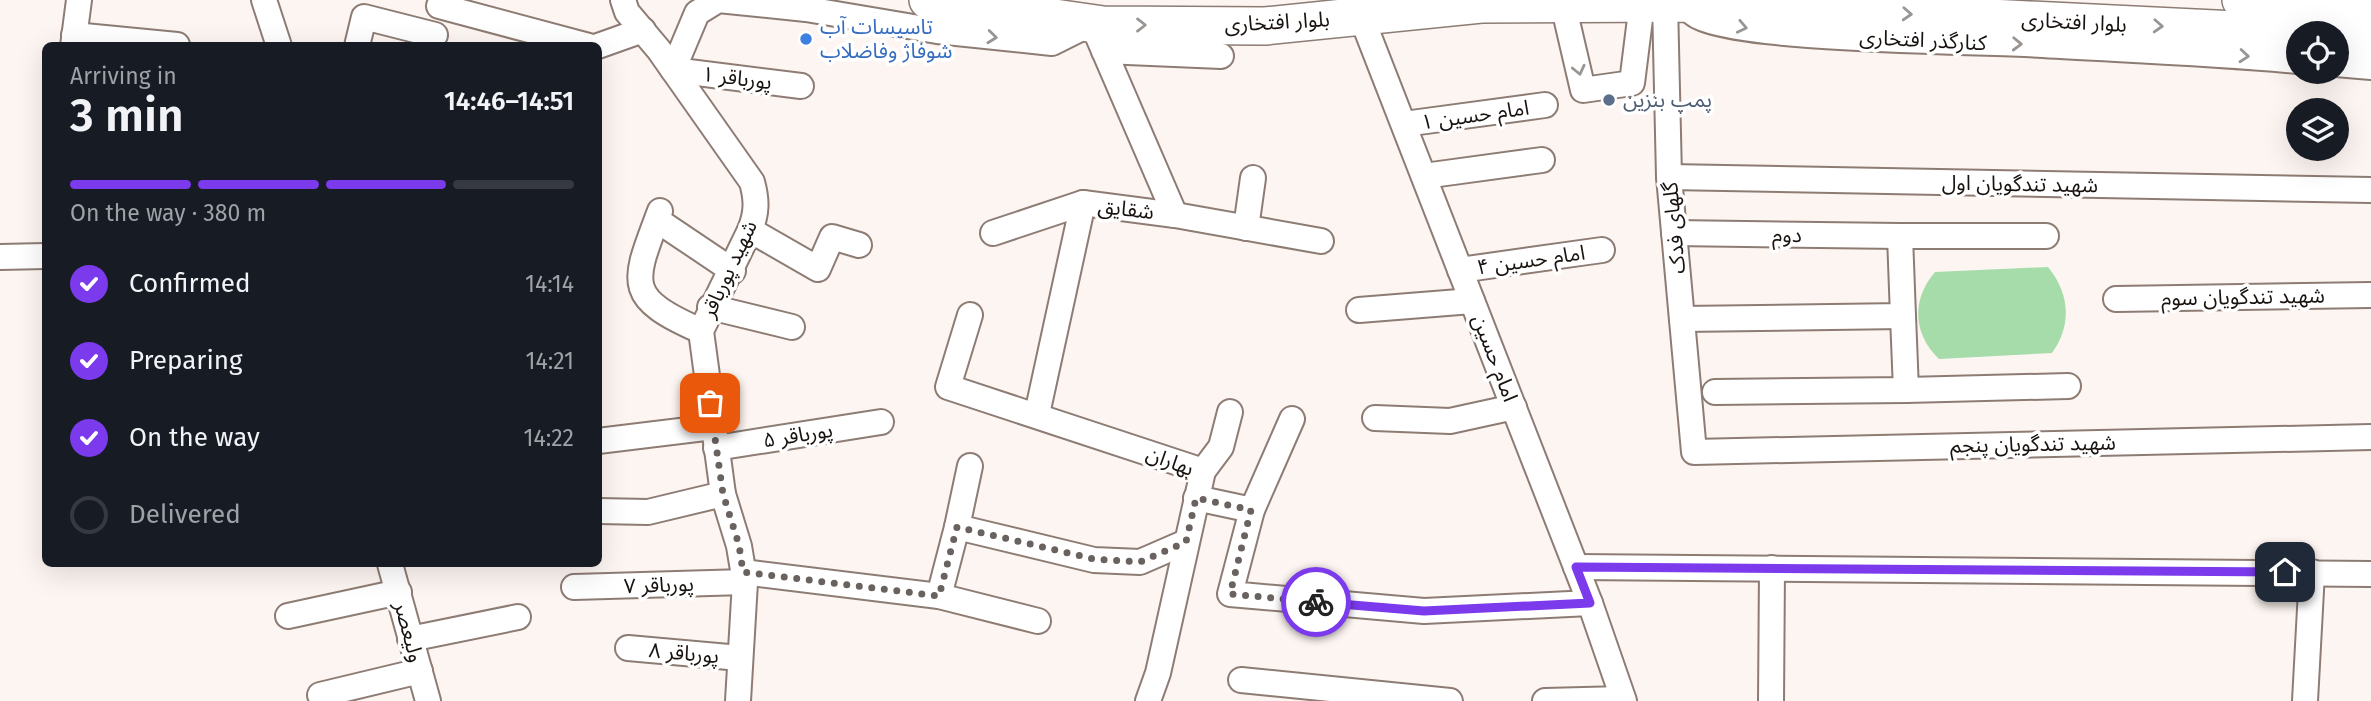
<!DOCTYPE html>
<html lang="en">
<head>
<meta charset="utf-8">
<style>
  :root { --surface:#171b24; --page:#20242c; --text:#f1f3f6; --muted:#9ea1a6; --line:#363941; --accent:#7c3aed }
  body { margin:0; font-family:"Fira Sans","Noto Sans Arabic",sans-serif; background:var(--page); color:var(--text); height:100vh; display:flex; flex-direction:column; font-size:26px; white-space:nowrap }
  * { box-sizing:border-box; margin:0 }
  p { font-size:23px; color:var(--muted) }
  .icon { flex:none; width:38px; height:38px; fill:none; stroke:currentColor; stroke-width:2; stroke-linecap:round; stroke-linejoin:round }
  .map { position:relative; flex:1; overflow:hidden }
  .drawer { position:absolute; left:42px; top:42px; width:560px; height:525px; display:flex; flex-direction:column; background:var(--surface); border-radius:10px; box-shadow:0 7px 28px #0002 }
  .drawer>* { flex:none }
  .buttons { position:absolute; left:2286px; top:21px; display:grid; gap:14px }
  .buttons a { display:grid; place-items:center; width:63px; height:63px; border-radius:50%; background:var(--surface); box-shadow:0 7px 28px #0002; font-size:35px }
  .pin { position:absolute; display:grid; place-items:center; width:60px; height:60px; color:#fff; margin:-30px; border-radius:14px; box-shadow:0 4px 10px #0006 }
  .courier { position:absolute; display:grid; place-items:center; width:70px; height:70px; margin:-35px; border:5px solid #7c3aed; border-radius:50%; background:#fff; color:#222; box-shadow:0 2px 9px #0007 }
  .summary em { font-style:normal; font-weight:600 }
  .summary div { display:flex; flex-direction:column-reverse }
  .summary { display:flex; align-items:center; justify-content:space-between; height:119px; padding:0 28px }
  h1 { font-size:46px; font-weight:600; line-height:52px }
  .bar { display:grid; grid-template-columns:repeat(4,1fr); gap:10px 7px; align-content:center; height:84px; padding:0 28px }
  .bar i { height:9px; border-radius:5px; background:var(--line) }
  .bar .current { background:var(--accent) }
  .bar p { grid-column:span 4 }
  ol { padding:0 28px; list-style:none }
  li { display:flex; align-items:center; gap:21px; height:77px }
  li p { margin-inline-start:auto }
  li .icon { padding:7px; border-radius:50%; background:var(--accent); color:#fff; stroke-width:4 }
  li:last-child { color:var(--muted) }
  li i { width:38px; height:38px; border:4px solid var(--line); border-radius:50% }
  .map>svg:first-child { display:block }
  .green { fill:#a6dca9 }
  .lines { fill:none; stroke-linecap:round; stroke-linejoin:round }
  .minor-casing { stroke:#8d7c74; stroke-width:28 }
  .highway-casing { stroke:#8d7c74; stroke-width:40 }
  .minor { stroke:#fff; stroke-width:24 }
  .highway { stroke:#fff; stroke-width:37 }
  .oneway { stroke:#989593 }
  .done { stroke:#69625f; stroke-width:7; stroke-dasharray:0 12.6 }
  .route { stroke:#7c3aed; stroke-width:9 }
  .shop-dot { fill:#3f7fe0; stroke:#fff; stroke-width:2.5 }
  .service-dot { fill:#5c6f8a; stroke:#fff; stroke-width:2.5 }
  .labels { text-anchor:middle; stroke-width:7; stroke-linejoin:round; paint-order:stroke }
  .street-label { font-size:21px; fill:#191310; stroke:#fff }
  .shop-label { font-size:21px; fill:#366cbe; stroke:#fff; text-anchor:start }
  .service-label { font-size:21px; fill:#4e5e75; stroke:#fff; text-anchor:start }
</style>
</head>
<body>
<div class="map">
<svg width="2371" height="701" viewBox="0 0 2371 701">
  <rect width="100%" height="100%" fill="#fdf5f1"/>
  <path class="green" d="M2048,267C2070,294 2072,325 2052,353L1939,359C1913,334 1911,300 1935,272Z"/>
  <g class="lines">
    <defs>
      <g id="minor">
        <path d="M264,0L279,46"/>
        <path d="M623,0L627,12L659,50L752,182C757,200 757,213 750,230L701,331L723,494L739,546L745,582L738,701"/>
        <path d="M1665,3L1669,177L1694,452L2371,437"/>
        <path d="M1563,4L1583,90L1632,83L1642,3"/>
        <path d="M439,6L589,46"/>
        <path d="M1694,14C1727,41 1985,41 2043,45C2128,50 2213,53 2298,61"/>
        <path d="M1361,16L1590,603L1624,701"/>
        <path d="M74,35L177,45"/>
        <path d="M73,46L79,0"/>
        <path d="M357,46L364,17L435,35"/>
        <path d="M598,46L643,30"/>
        <path d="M1104,51L1221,56"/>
        <path d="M2336,64L2371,67"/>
        <path d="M801,86L673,70L697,13L718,0L806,9L937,31L1052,43L1092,23L1175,215"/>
        <path d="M1404,124L1545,105"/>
        <path d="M1424,176L1542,160"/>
        <path d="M1669,177L2371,190"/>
        <path d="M660,211C633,283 623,297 701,331"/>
        <path d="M657,220L733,271"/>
        <path d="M1246,228L1253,178"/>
        <path d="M750,230L818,269L832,237L859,245"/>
        <path d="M993,233L1083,203L1175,215L1321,241"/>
        <path d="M1674,233L1900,236"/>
        <path d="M0,257L46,256"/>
        <path d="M1460,270L1602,250"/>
        <path d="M2116,299L2371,295"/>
        <path d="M710,307L792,327"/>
        <path d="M1359,310L1472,301"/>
        <path d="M970,315L948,387L1203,471"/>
        <path d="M1682,319L1903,316L1900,236H2046"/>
        <path d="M1906,390L2068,386"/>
        <path d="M1715,392L1906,390L1903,316"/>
        <path d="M1037,414L1083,203"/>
        <path d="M1375,418L1450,421L1514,407"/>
        <path d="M1292,419L1252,510L1230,594L1424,611L1590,603"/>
        <path d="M598,441L713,427"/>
        <path d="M716,448L881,422"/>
        <path d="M970,466L957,527L1094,560L1140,562L1186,542"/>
        <path d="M1196,498L1252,510"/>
        <path d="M598,511L648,512L723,494"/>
        <path d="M390,564L428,701"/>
        <path d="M1576,567L2371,574"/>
        <path d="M743,572L939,596L1038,621"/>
        <path d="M574,587L745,582"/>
        <path d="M939,596L957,527"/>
        <path d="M288,616L399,592"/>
        <path d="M410,639L518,617"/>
        <path d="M628,648L740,658"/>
        <path d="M1241,680L1450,701"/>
        <path d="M320,695L420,671"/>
        <path d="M1148,701L1158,673L1203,471L1221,447L1230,412"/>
        <path d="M1545,701L1623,699"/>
        <path d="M1771,701L1772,568"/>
        <path d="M2305,701L2312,572"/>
      </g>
      <g id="highway">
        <path d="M928,0L1103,25L1265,26L1481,4L1680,3L2299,33"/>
        <path d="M2241,0L2371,9"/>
        <path d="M2336,36L2371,40"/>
      </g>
    </defs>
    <use href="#minor" class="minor-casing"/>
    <use href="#highway" class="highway-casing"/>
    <use href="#minor" class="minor"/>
    <use href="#highway" class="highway"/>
  </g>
  <defs><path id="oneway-chevron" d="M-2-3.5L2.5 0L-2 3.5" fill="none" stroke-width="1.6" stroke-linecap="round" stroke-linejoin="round" transform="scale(1.75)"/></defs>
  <g class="oneway">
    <use href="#oneway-chevron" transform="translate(1907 14) rotate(3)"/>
    <use href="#oneway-chevron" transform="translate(1141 25)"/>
    <use href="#oneway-chevron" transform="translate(2158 26) rotate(3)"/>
    <use href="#oneway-chevron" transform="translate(1742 27) rotate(12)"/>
    <use href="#oneway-chevron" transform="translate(992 37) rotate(6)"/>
    <use href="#oneway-chevron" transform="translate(2017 44) rotate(2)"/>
    <use href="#oneway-chevron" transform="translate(2244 56) rotate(5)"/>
    <use href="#oneway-chevron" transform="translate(1579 70) rotate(77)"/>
  </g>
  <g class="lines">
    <path class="done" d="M710,403L723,494L739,545L743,572L939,596L957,527L1094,559L1140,562L1186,542L1196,498L1251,510L1230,594L1316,602"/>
    <path class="route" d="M1316,602L1424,611L1590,603L1576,567L2285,572"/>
  </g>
  <circle class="shop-dot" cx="806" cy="39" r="7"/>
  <circle class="service-dot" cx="1609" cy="100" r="7"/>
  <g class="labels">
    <g class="street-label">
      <text transform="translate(1277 22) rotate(-3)" y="7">بلوار افتخاری</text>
      <text transform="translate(2074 22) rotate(3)" y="7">بلوار افتخاری</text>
      <text transform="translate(1923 40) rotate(3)" y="7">کنارگذر افتخاری</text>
      <text transform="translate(737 78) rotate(7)" y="7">پورباقر ۱</text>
      <text transform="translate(1475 115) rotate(-8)" y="7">امام حسین ۱</text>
      <text transform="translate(2020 184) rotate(1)" y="7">شهید تندگویان اول</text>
      <text transform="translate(1126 209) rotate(7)" y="7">شقایق</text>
      <text transform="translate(1674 228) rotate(-95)" y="7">گلهای فدک</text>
      <text transform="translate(1787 235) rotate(1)" y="7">دوم</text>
      <text transform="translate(1531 260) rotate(-8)" y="7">امام حسین ۴</text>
      <text transform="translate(729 269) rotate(-65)" y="7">شهید پورباقر</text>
      <text transform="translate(2243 297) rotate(-1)" y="7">شهید تندگویان سوم</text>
      <text transform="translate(1495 358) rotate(69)" y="7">امام حسین</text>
      <text transform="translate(798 435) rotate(-9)" y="7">پورباقر ۵</text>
      <text transform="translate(2033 444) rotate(-1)" y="7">شهید تندگویان پنجم</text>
      <text transform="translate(1170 461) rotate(21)" y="7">بهاران</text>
      <text transform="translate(659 585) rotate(-2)" y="7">پورباقر ۷</text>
      <text transform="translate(409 632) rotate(75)" y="7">ولیعصر</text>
      <text transform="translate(684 653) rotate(5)" y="7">پورباقر ۸</text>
    </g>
    <g class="shop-label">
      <text x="820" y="34">تاسیسات آب<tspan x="820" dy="24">شوفاژ وفاضلاب</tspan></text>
    </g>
    <g class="service-label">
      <text x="1623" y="107">پمپ بنزین</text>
    </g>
  </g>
</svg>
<div class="buttons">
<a><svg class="icon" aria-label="locate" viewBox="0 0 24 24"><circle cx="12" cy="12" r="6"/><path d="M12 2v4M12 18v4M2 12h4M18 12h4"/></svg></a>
<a><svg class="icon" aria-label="layers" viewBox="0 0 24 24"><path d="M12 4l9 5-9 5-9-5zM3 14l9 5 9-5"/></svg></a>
</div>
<div class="pin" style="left:710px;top:403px;background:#ea580c"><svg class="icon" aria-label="bag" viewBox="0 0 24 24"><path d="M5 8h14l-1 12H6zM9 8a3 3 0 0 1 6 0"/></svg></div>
<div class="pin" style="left:2285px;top:572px;background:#1f2937"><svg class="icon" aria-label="home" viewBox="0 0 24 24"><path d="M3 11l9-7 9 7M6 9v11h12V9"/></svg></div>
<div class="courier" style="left:1316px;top:602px"><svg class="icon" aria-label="bike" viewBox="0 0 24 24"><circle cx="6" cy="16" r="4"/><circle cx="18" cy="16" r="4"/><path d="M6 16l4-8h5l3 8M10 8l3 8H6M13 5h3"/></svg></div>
<section class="drawer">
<div class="summary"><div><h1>3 min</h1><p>Arriving in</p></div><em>14:46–14:51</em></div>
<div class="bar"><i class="current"></i><i class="current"></i><i class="current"></i><i></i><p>On the way · 380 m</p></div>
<ol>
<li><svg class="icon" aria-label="check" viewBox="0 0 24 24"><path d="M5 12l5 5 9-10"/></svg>Confirmed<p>14:14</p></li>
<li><svg class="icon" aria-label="check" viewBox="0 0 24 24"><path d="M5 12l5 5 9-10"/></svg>Preparing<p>14:21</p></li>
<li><svg class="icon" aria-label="check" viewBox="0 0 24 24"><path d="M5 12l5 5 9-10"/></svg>On the way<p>14:22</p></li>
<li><i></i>Delivered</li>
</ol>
</section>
</div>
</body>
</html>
